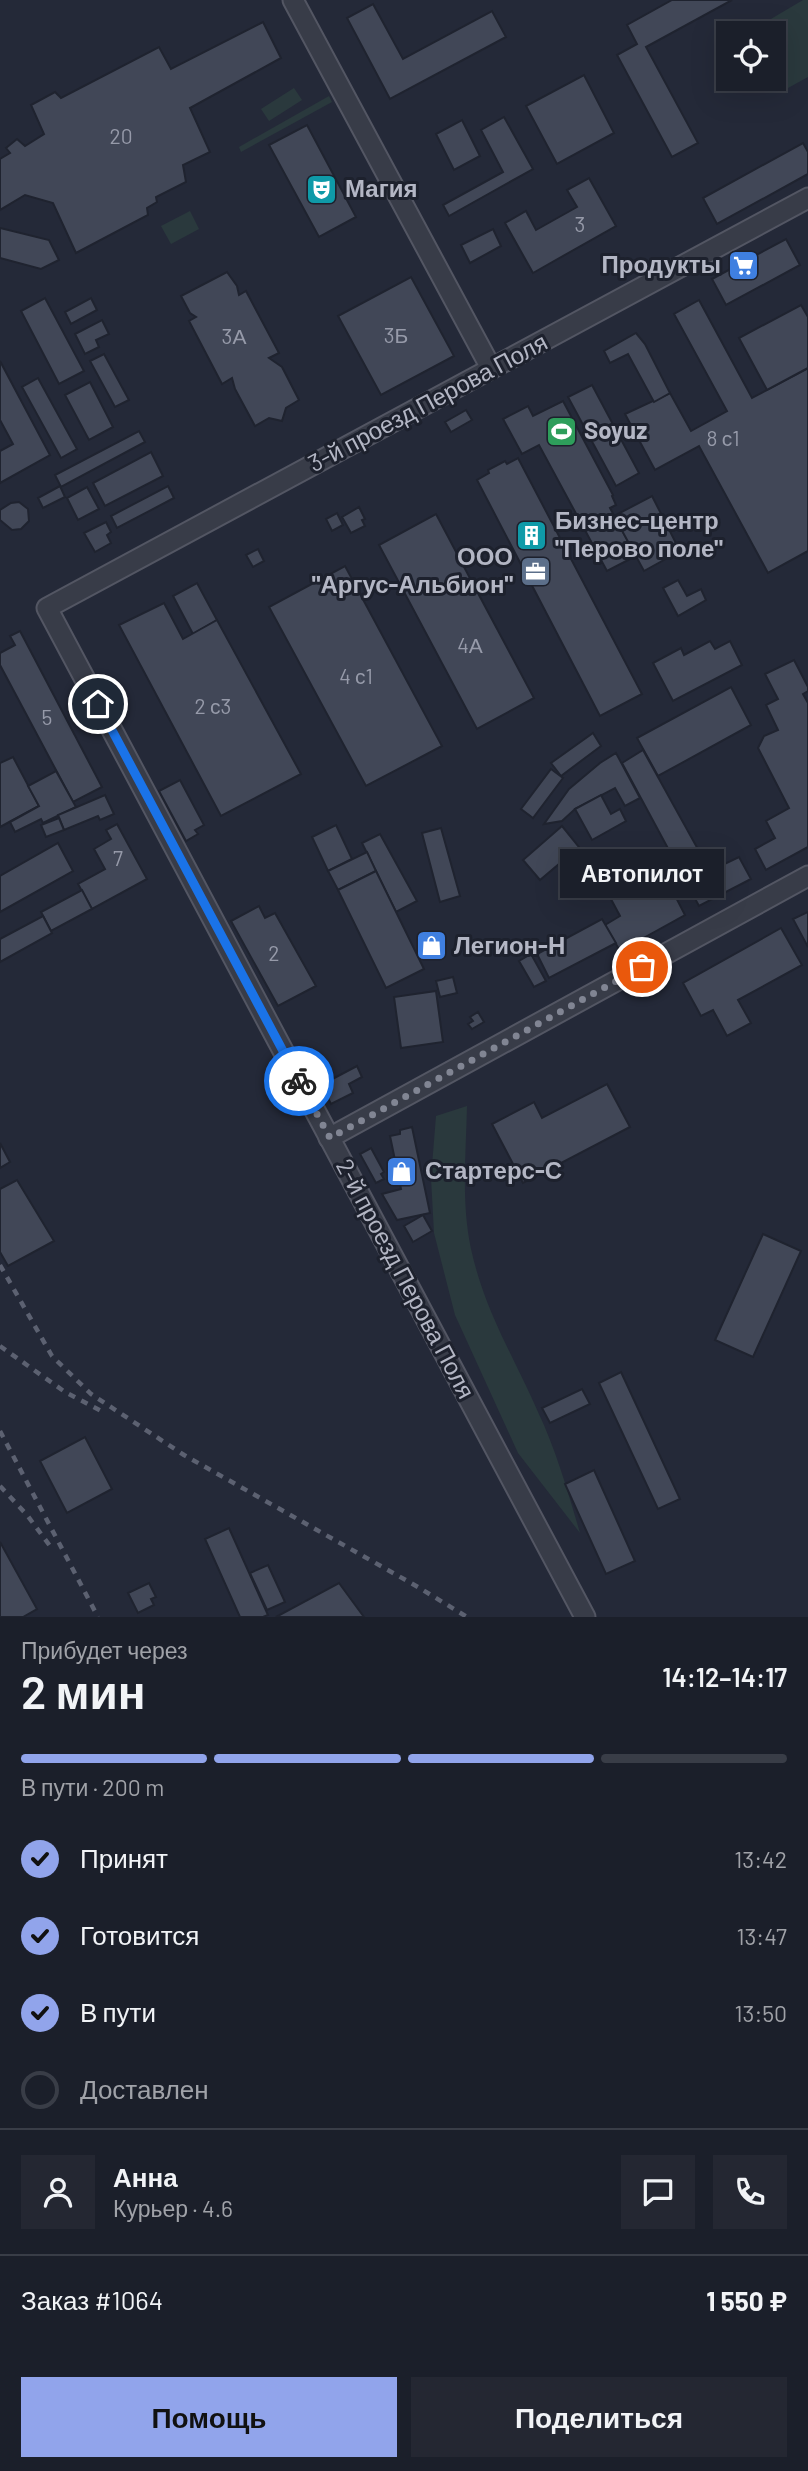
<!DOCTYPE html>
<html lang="ru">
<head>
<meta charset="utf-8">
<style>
  :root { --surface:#1b1f2a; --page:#242732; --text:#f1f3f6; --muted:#a0a2a8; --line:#393d47; --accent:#91a4eb }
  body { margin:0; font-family:Barlow,sans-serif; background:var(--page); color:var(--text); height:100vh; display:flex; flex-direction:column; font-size:26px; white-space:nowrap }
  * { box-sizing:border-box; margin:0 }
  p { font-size:23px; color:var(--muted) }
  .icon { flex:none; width:38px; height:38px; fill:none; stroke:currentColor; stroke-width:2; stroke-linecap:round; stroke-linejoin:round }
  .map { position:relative; height:1617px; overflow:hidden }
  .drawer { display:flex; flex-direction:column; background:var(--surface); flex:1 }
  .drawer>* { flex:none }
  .buttons { position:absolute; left:716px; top:21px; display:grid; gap:14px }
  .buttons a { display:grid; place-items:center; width:70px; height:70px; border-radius:0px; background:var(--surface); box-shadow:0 7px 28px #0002,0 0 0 2px var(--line); font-size:35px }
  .pin { position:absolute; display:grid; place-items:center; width:60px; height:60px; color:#fff; margin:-30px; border:4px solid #fff; border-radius:50%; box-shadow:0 2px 7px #0007 }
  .courier { position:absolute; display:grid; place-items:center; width:70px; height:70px; margin:-35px; border:5px solid #1a73e8; border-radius:50%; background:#fff; color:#222; box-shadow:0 2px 9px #0007 }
  .bubble { position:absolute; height:49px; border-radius:0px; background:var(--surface); box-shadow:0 7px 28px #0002,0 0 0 2px var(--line); font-size:23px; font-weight:600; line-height:49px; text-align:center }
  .headline em { font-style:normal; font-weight:600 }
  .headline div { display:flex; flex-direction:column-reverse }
  .headline { display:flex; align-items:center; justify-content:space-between; height:119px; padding:0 21px }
  h1 { font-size:46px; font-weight:600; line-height:52px }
  .bar { display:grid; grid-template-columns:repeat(4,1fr); gap:10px 7px; align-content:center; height:84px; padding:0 21px }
  .bar i { height:9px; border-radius:5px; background:var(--line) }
  .bar .active { background:var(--accent) }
  .bar p { grid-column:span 4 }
  .line { display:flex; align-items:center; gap:18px; padding:0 21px; border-top:2px solid var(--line) }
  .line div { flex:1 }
  .round { display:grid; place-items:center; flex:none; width:74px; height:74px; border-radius:0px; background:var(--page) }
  ol { padding:0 21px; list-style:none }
  li { display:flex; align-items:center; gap:21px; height:77px }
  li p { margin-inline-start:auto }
  li .icon { padding:7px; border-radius:50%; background:var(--accent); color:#111; stroke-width:4 }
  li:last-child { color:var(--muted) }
  li i { width:38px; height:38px; border:4px solid var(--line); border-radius:50% }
  .action { display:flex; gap:14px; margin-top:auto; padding:14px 21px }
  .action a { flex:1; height:80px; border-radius:0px; background:var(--accent); color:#111; font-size:28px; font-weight:600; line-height:80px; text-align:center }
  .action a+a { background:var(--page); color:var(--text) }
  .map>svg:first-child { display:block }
  .green { fill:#2a393d }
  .building { fill:#414757; stroke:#1f232f; stroke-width:2 }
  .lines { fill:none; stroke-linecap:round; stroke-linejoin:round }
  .minor-casing { stroke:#535663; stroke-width:23 }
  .minor { stroke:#383c48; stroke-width:19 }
  .rail { stroke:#5c6171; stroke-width:4.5; stroke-dasharray:7 7; stroke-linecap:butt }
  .done { stroke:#818593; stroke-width:7; stroke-dasharray:0 12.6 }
  .route { stroke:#1a73e8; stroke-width:9 }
  .labels { text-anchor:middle; stroke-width:6; stroke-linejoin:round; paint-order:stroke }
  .number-label { font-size:21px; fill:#969aa9 }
  .poi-label { font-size:24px; font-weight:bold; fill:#b3b6c4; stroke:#1d212d; text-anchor:start }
  .street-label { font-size:24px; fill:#b3b6c4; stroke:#1d212d }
</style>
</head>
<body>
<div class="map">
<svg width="808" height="1617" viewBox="0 0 808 1617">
  <rect width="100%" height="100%" fill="#242938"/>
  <g class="green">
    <path d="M803,0H808V77L788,88L774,63V33H756L754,29Z"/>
    <path d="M294,88L302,100L269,121L261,109Z"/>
    <path d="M329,96L332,102L241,152L239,147Z"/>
    <path d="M190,211L199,229L171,244L161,226Z"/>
    <path d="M467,1106C466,1154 461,1202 471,1249C485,1312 513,1355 538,1412C556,1450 568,1492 580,1533L518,1453L455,1315L434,1233L431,1178L436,1116Z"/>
  </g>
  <g class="building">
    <path d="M672,0H732L646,47L698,143L672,157L617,55L637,44L627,25Z"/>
    <path d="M373,4L403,59L492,11L506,37L390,99L347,18Z"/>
    <path d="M263,22L281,58L190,108L210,152L183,165L186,182L156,197L157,202L147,208L148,215L76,253L53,203L25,195L0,210V159L10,153L6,148L17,139L25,146L44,134L31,105L55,92L61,98L159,47L171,69Z"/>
    <path d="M584,75L614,133L557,164L526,106Z"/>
    <path d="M504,117L533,169L449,216L443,205L503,172L481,130Z"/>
    <path d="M462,120L480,156L454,170L436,134Z"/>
    <path d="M307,125L356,217L319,237L269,145Z"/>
    <path d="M803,143L808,152V174L717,224L703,198Z"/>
    <path d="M589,178L616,226L533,273L505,223L526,211L536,230L577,207L567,190Z"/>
    <path d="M0,228L49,240L59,260L41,269L0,258Z"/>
    <path d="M493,229L501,246L470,263L461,245Z"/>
    <path d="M786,239L800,265L726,305L712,279Z"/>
    <path d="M227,272L237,286L239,295L246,291L279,353L269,358L282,367L299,400L286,408L282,421L269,418L255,426L235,389L232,378L222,384L189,321L196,317L190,313L181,296Z"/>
    <path d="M411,277L454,356L381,395L338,316Z"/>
    <path d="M45,298L84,371L59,384L21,311Z"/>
    <path d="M91,298L97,310L71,324L65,312Z"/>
    <path d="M699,300L752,398L808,368V551L768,573L699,446L655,470L625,414L670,393L691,431L727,411L674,314Z"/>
    <path d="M801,305L808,317V368L767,390L739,338Z"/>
    <path d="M102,320L109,334L96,340L99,347L85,354L75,334Z"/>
    <path d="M636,333L645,344L670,393L654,402L628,354L610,363L604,351Z"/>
    <path d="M104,354L129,400L115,407L90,361Z"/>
    <path d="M0,361L50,455L0,483V451L13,444L0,420Z"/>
    <path d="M38,378L77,449L61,458L22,387Z"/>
    <path d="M90,382L113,427L89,440L65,395Z"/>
    <path d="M592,385L639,473L616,486L568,397Z"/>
    <path d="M563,401L613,495L612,496L616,505L610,508L636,556L607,571L539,445L522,454L503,419L528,406L533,416Z"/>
    <path d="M466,410L472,420L451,432L445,422Z"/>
    <path d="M139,431L145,442L61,487L55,475Z"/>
    <path d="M151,452L163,476L105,506L93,483Z"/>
    <path d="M518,458L642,694L600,716L477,480L489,473L488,470L505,461L507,464Z"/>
    <path d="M60,486L65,497L43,508L38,498Z"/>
    <path d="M168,486L174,498L117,528L111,516Z"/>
    <path d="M87,487L99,509L78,520L67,498Z"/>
    <path d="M652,496L680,551L644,571L614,516Z"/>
    <path d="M19,502L28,509L29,521L21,529L12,530L0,520V510L11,503Z"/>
    <path d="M359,507L365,519L362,520L365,526L351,533L342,517Z"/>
    <path d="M337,513L343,525L332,531L326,519Z"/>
    <path d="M436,514L472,582L477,580L484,592L479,595L534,698L477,729L379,545Z"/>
    <path d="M106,522L111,532L107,535L111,543L95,552L84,533Z"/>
    <path d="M258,549L264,561L253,567L246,555Z"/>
    <path d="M345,566L442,746L366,786L269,607Z"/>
    <path d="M678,580L687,596L701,589L706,600L678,616L663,588Z"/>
    <path d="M197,583L217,620L193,634L173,596Z"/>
    <path d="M164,603L183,639L217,620L301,774L221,816L119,625Z"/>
    <path d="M20,631L102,787L73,802L0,665V653L15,645L10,636Z"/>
    <path d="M710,641L715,649L730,641L742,665L673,701L653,663L681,648L684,655Z"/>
    <path d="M794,660L808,687V691L803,694L808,703V847L766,870L755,849L775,838L766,821L789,808L758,748L764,736L778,730L766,705L778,699L765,674Z"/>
    <path d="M731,687L751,725L658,776L637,738Z"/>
    <path d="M593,733L601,746L561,776L551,763Z"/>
    <path d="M643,750L710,871L739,857L751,879L699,906L622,763Z"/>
    <path d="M616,753L640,798L625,806L615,788L575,809L562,821L544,824L569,789L600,763Z"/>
    <path d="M13,757L39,806L0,827V763Z"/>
    <path d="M551,769L563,778L533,818L521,809Z"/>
    <path d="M56,771L76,807L43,823L41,819L15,832L10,822L39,806L28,786Z"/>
    <path d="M180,780L204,825L195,830L198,834L186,841L159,791Z"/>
    <path d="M105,795L114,814L100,820L98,816L64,830L58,815Z"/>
    <path d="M601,795L611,814L620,809L626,821L592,840L575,809Z"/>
    <path d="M59,818L64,830L46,837L41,825Z"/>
    <path d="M117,824L147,879L92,909L78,884L105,869L94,849L111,839L106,830Z"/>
    <path d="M336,825L352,859L328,871L312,837Z"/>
    <path d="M562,826L579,847L540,880L523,860Z"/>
    <path d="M441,828L460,896L440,902L422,833Z"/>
    <path d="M380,834L417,901L396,912L362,843Z"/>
    <path d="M58,843L73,871L0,912V876Z"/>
    <path d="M640,851L658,883L666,878L685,915L620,951L605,925L620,916L598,875Z"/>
    <path d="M367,852L376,871L338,890L328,871Z"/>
    <path d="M376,871L424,969L386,988L338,890Z"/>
    <path d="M82,890L92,909L51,931L41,912Z"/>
    <path d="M259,906L265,918L275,913L316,986L278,1006L231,921Z"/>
    <path d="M808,912V947L793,919Z"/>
    <path d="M43,916L52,933L0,962V939Z"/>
    <path d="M602,919L616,943L549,978L537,954Z"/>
    <path d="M781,928L802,965L738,1000L751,1023L727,1036L713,1010L701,1016L683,983Z"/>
    <path d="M531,954L546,981L534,987L519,961Z"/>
    <path d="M453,977L457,993L440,997L436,981Z"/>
    <path d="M436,991L443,1042L401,1048L394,997Z"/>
    <path d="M478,1012L484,1022L472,1029L468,1024L473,1021L470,1017Z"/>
    <path d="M357,1066L362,1077L349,1084L353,1093L331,1104L321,1085Z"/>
    <path d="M607,1084L630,1127L523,1183L492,1124L534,1102L542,1118Z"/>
    <path d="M412,1127L430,1213L397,1220L382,1194L401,1189L390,1136L400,1134V1130Z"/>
    <path d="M0,1143L10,1162L0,1168Z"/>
    <path d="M371,1148L384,1172L381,1174L384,1179L376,1183L360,1154Z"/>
    <path d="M17,1180L54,1241L8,1266L0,1252V1189Z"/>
    <path d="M423,1215L432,1231L413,1242L404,1226Z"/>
    <path d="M763,1234L801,1251L753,1357L715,1340Z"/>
    <path d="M621,1372L680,1499L658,1509L599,1383Z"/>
    <path d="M582,1389L590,1404L550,1423L542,1408Z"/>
    <path d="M85,1437L112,1489L67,1513L40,1461Z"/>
    <path d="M594,1470L635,1561L606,1574L565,1484Z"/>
    <path d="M229,1528L268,1615L263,1617H240L205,1539Z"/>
    <path d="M0,1542L37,1609L23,1617H0Z"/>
    <path d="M268,1565L285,1602L267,1610L250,1573Z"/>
    <path d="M149,1583L156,1597L151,1599L154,1605L138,1613L128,1593Z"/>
    <path d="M339,1583L364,1617H276Z"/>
  </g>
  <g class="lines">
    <defs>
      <g id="minor">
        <path d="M293,0L491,368"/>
        <path d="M329,1138L808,876"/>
        <path d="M585,1617L47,608L808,198"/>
      </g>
    </defs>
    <use href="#minor" class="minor-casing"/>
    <use href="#minor" class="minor"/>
    <g class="rail">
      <path d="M0,1265L52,1356L91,1394L184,1455L418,1587L467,1617"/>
      <path d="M0,1346L65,1392L103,1412"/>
      <path d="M0,1431L98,1617"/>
      <path d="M0,1486L27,1515L53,1550"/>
    </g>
  </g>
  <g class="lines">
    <path class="done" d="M299,1081L330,1138L642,967"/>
    <path class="route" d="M98,704L299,1081"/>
  </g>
  <defs>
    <symbol id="theatre-square" viewBox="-11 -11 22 22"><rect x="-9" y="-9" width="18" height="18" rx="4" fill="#0f9aa8" stroke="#1d212d"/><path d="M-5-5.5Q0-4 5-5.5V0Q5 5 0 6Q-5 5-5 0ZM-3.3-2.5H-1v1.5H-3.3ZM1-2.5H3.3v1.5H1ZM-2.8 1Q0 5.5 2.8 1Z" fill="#fff"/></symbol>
    <symbol id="supermarket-square" viewBox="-11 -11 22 22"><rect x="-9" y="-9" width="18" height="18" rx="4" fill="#3f7fe0" stroke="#1d212d"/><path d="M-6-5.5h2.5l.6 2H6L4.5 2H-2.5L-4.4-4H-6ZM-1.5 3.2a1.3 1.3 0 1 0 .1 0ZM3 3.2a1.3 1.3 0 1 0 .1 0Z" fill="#fff"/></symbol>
    <symbol id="stadium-square" viewBox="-11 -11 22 22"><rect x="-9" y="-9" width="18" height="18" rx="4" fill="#2e9e5b" stroke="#1d212d"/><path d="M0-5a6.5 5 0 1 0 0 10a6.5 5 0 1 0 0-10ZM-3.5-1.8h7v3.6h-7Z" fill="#fff"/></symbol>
    <symbol id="building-square" viewBox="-11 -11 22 22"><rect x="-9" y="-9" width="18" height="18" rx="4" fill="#0f9aa8" stroke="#1d212d"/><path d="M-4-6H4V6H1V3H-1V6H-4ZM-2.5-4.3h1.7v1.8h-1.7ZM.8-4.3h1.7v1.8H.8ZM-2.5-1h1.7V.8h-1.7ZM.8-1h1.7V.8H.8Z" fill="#fff"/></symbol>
    <symbol id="office-square" viewBox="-11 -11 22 22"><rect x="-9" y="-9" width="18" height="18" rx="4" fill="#5c6f8a" stroke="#1d212d"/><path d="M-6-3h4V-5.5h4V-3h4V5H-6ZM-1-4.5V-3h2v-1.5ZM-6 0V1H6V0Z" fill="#fff"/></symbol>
    <symbol id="shop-square" viewBox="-11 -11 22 22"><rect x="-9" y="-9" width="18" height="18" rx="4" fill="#3f7fe0" stroke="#1d212d"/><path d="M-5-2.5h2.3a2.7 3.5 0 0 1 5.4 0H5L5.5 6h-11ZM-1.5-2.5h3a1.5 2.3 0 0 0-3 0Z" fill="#fff"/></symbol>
  </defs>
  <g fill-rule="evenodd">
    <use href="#theatre-square" x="304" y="172" width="35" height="35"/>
    <use href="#supermarket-square" x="726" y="248" width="35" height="35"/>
    <use href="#stadium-square" x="544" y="414" width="35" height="35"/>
    <use href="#building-square" x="514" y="518" width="35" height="35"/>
    <use href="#office-square" x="518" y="554" width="35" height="35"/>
    <use href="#shop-square" x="414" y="928" width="35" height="35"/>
    <use href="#shop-square" x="384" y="1154" width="35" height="35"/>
  </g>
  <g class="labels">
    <g class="number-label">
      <text x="121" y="144">20</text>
      <text x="580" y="232">3</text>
      <text x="396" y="343">3Б</text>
      <text x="234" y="344">3А</text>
      <text x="723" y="446">8 с1</text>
      <text x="470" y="653">4А</text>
      <text x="356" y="684">4 с1</text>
      <text x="213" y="714">2 с3</text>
      <text x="47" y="725">5</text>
      <text x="118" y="866">7</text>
      <text x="274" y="961">2</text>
    </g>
    <g class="poi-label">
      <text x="345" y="197">Магия</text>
      <text x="721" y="273" text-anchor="end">Продукты</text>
      <text x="584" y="439">Soyuz</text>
      <text x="555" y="529">Бизнес-центр<tspan x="555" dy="28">"Перово поле"</tspan></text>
      <text x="513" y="565" text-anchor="end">ООО<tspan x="513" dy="28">"Аргус-Альбион"</tspan></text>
      <text x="454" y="954">Легион-Н</text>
      <text x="425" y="1179">Стартерс-С</text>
    </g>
    <g class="street-label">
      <text transform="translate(428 403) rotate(-28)" y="8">3-й проезд Перова Поля</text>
      <text transform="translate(405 1279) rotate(62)" y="8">2-й проезд Перова Поля</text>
    </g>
  </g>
</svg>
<div class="buttons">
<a><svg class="icon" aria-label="locate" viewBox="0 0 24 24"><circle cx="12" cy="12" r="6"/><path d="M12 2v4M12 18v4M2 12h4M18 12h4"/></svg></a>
</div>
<div class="pin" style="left:642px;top:967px;background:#ea580c"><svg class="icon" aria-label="bag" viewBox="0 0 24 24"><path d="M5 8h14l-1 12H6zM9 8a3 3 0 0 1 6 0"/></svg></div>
<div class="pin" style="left:98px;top:704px;background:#1f2937"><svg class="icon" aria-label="home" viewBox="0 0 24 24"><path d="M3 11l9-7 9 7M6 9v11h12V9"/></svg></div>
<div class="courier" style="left:299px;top:1081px"><svg class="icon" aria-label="bike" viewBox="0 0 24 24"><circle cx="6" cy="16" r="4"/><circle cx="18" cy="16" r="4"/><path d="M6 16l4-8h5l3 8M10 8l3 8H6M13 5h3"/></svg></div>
<div class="bubble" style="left:560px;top:849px;width:164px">Автопилот</div>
</div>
<section class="drawer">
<div class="headline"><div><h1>2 мин</h1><p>Прибудет через</p></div><em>14:12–14:17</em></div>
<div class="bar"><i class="active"></i><i class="active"></i><i class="active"></i><i></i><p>В пути · 200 m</p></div>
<ol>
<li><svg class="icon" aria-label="check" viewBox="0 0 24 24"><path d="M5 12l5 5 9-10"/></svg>Принят<p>13:42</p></li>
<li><svg class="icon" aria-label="check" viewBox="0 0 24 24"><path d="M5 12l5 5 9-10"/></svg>Готовится<p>13:47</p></li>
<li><svg class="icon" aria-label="check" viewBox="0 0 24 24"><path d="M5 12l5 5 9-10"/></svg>В пути<p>13:50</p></li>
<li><i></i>Доставлен</li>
</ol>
<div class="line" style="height:126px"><a class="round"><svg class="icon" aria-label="person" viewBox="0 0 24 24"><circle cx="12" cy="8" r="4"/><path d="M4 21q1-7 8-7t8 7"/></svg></a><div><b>Анна</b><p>Курьер · 4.6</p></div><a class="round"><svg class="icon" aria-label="chat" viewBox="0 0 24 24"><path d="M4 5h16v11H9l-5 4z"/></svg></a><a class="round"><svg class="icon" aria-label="phone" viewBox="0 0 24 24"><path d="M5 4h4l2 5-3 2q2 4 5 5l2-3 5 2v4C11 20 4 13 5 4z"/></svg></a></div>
<div class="line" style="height:91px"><div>Заказ #1064</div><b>1 550 ₽</b></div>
<div class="action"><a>Помощь</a><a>Поделиться</a></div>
</section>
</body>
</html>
